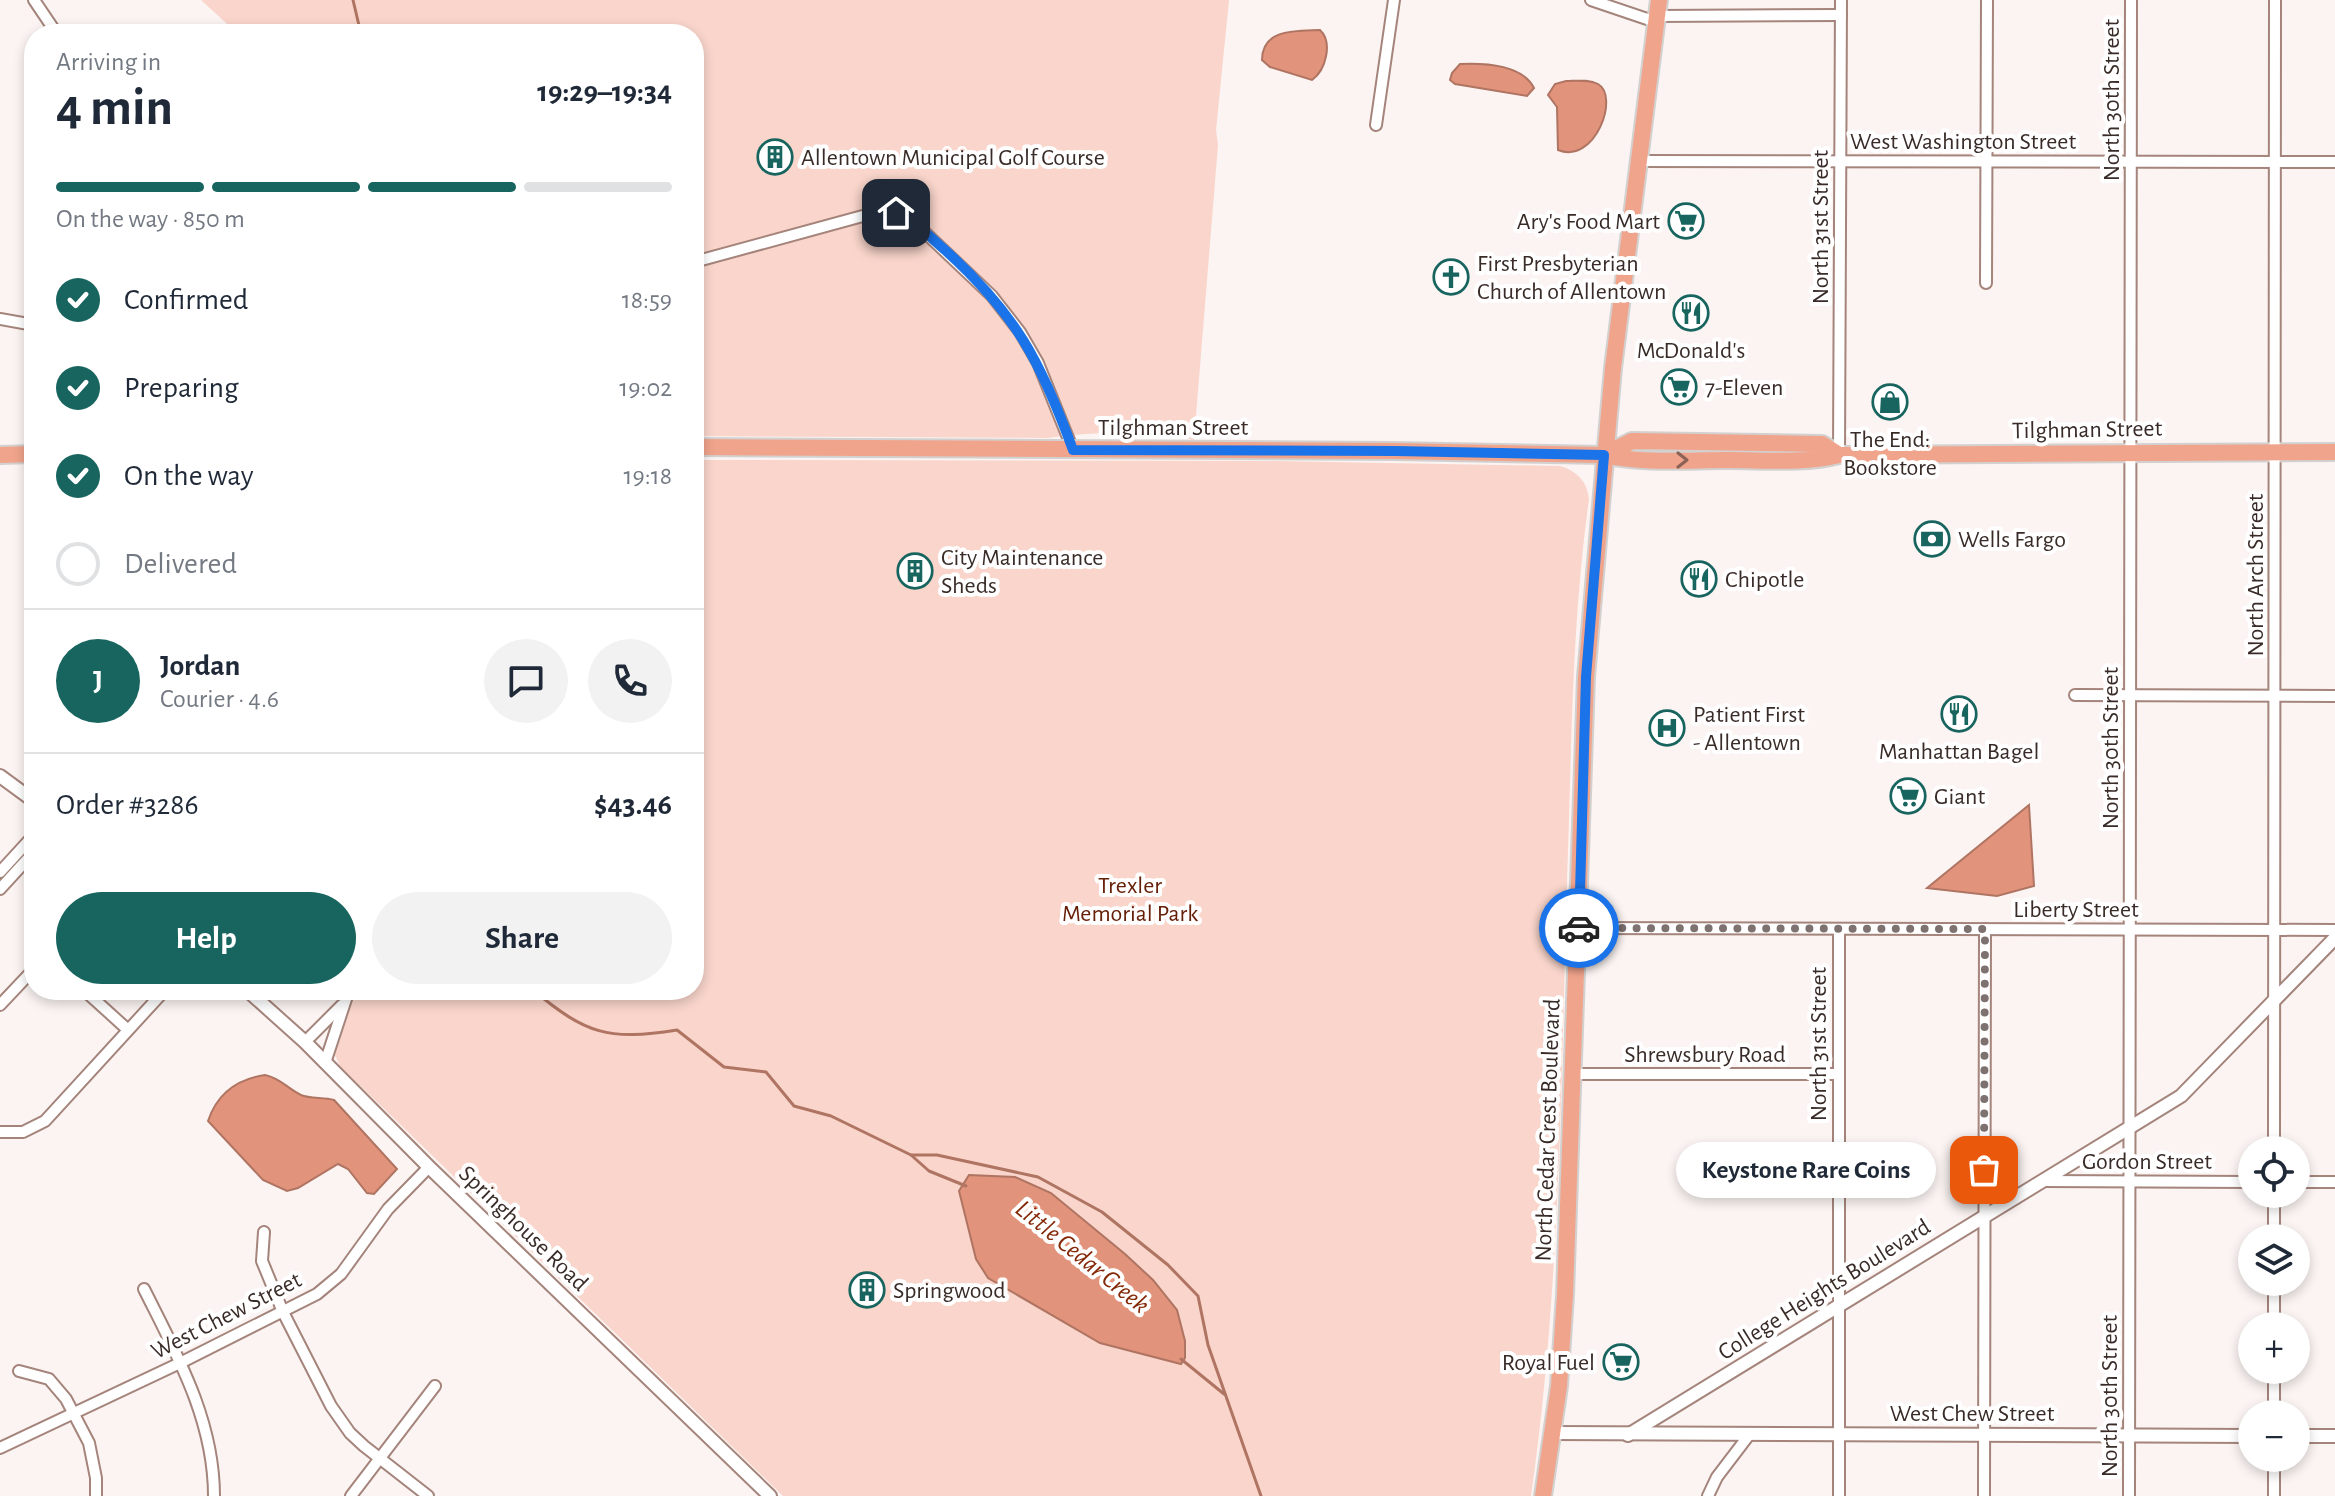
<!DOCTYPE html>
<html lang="en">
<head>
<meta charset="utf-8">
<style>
  :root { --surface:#fff; --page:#f2f2f3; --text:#1f2937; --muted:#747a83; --line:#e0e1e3; --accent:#18655f }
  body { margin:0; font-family:"Alegreya Sans",sans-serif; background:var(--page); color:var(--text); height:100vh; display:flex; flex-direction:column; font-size:30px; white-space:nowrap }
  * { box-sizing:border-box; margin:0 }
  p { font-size:26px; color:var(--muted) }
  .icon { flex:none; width:44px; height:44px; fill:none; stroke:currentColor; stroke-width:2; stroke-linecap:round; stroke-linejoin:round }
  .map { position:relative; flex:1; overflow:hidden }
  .sheet { position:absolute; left:24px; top:24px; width:680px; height:976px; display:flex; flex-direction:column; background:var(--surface); border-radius:32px; box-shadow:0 4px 12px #0003 }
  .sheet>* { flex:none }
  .fabs { position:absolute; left:2238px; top:1136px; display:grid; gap:16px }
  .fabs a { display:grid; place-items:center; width:72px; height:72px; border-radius:50%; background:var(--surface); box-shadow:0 4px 12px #0003; font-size:40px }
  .pin { position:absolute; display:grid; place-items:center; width:68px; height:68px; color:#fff; margin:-34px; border-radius:16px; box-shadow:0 4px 12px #0006 }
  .courier { position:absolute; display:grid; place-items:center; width:80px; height:80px; margin:-40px; border:6px solid #1a73e8; border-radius:50%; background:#fff; color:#222; box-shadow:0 2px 10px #0007 }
  .bubble { position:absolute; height:56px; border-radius:28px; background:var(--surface); box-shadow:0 4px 12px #0003; font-size:26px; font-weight:700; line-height:56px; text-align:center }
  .headline em { font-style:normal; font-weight:700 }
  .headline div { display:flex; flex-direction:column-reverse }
  .headline { display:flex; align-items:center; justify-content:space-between; height:136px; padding:0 32px }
  h1 { font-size:52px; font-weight:700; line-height:60px }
  .bar { display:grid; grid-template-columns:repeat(4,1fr); gap:12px 8px; align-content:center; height:96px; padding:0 32px }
  .bar i { height:10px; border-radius:6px; background:var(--line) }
  .bar .current { background:var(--accent) }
  .bar p { grid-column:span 4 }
  .line { display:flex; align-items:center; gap:20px; padding:0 32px; border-top:2px solid var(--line) }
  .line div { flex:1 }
  .round { display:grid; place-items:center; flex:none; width:84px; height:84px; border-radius:42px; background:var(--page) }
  ol { padding:0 32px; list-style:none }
  li { display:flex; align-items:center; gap:24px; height:88px }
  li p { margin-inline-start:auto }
  li .icon { padding:8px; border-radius:50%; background:var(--accent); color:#fff; stroke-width:4 }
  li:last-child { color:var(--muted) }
  li i { width:44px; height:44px; border:4px solid var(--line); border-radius:50% }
  .action { display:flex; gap:16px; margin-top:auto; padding:16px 32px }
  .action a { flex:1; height:92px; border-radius:48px; background:var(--accent); color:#fff; font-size:32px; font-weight:700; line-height:92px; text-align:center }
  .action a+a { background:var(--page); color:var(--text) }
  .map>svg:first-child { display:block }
  .green { fill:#f9d5cb }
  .water { fill:#e2937b; stroke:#af7462; stroke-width:2 }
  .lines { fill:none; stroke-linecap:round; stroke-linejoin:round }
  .stream { stroke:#af7462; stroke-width:3 }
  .minor-casing { stroke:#a4847b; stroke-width:14 }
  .tertiary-casing { stroke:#a4847b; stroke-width:16 }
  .primary-casing { stroke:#d3d1d0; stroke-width:20 }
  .minor { stroke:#fff; stroke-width:10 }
  .tertiary { stroke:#fff; stroke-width:12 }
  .primary { stroke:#f1a48c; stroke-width:16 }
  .oneway { stroke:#8c6255 }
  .done { stroke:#7d726f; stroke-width:8; stroke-dasharray:0 14.4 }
  .route { stroke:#1a73e8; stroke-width:10 }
  .labels { text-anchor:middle; stroke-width:8; stroke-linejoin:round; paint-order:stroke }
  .street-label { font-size:24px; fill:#392c28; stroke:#fff }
  .poi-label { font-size:24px; fill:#392c28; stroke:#fff; text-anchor:start }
  .park-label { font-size:24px; fill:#662008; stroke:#fff }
  .water-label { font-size:26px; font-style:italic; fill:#842807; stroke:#fff }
</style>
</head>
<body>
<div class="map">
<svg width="2335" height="1496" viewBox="0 0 2335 1496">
  <rect width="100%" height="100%" fill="#fbf4f2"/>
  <g class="green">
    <path d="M201,0H1229L1216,130L1218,145L1194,440C1147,429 1095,432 1047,438L694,436V34H238Z"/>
    <path d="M694,460L1276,461L1560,466C1577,471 1587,481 1589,499C1574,606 1572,713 1569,819C1561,1045 1563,1272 1531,1496H783L340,1066L335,1055L356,990H694Z"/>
  </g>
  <g class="water">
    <path d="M1320,30C1333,42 1326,70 1312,80L1270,67L1262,60C1262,28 1297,31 1320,30Z"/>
    <path d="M1460,64C1484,63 1522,64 1534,88L1527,96L1455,84L1450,80L1452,73Z"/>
    <path d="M1566,81C1576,81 1589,79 1598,84C1620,96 1595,165 1558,150L1557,107L1548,95L1555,84Z"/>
    <path d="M2029,805L2034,886L1997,896L1927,888Z"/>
    <path d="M265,1075C280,1078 287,1088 301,1095C310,1099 324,1097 334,1100L397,1169L374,1194L367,1193L348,1169L338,1164L298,1188L287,1191L263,1180L208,1121C217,1094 237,1079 265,1075Z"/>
    <path d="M969,1175L1015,1177L1051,1193L1125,1254L1153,1280L1177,1310L1185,1341V1358L1181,1364L1100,1343L988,1278L976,1259L959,1191Z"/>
  </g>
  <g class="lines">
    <g class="stream">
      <path d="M353,0L361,34"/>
      <path d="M533,990C586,1034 608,1041 677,1030L724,1067L766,1072L794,1106L831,1116L911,1155H937L1038,1177L1102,1212L1168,1265L1198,1296L1208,1345L1261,1496"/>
      <path d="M911,1155L929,1171L966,1186"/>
      <path d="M1181,1359L1224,1394"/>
    </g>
    <defs>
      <g id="minor">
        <path d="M34,0L57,34"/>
        <path d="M1591,0L1656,22"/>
        <path d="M1657,16L1841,15"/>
        <path d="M1376,125L1394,0"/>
        <path d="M1638,161L2335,162"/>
        <path d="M694,262L870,214L896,213L915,223L992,296L1020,332L1038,363L1073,450"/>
        <path d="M1986,283L1987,0"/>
        <path d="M0,319L34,325"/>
        <path d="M1839,455L1841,0"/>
        <path d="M2075,695L2335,696"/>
        <path d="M0,872L34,835"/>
        <path d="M0,889L34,852"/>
        <path d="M1578,928L2335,930"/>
        <path d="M1839,929V1496"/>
        <path d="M84,990L127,1029"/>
        <path d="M0,1005L34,969"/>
        <path d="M305,1042L342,1005"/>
        <path d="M325,1063L349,990"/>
        <path d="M1572,1074H1839"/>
        <path d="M0,1132H23L45,1121L165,990"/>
        <path d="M2274,1150L2275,0"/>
        <path d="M2042,1181L2252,1182"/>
        <path d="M2296,1182H2335"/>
        <path d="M264,1232L262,1261L283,1312L331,1406L350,1433L364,1446L428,1496"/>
        <path d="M2274,1238V1194"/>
        <path d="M144,1289C177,1355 214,1420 214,1496"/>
        <path d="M2274,1326V1282"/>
        <path d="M19,1371L49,1379L66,1399L89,1443L96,1478V1496"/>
        <path d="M2274,1414V1370"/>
        <path d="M0,1448L180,1363L317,1294L341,1274L388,1209L429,1167"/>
        <path d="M351,1496L435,1386"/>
        <path d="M1708,1496L1717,1477L1749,1435"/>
        <path d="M1984,1496L1985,929"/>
        <path d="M2129,1496L2131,0"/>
        <path d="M2274,1496V1458"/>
      </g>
      <g id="tertiary">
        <path d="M0,776L34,801"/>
        <path d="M247,990L305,1042L429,1167L770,1496"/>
        <path d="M1552,1433L2252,1436"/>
        <path d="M1628,1435L2181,1096L2335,938"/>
        <path d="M2296,1436H2335"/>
      </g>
      <g id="primary">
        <path d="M694,447L1395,451L1604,455C1644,464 1687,460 1728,460C1765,460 1804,464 1839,455L2335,452"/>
        <path d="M0,455L34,454"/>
        <path d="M1604,455L1632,441L1822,444L1839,455"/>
        <path d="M1543,1496L1559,1386L1565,1295L1586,677L1613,368L1659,0"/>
      </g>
    </defs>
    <use href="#minor" class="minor-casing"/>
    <use href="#tertiary" class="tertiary-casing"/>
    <use href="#primary" class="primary-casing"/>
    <use href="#minor" class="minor"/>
    <use href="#tertiary" class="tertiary"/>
    <use href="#primary" class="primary"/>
  </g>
  <defs><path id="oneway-chevron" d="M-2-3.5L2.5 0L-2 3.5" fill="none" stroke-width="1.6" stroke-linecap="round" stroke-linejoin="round" transform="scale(2)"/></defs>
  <use class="oneway" href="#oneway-chevron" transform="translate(1682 460)"/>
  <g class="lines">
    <path class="done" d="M1579,928L1985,929L1984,1170"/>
    <path class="route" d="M896,213C915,221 929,236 945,250C1016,314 1041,362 1073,450L1395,451L1604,455L1586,677L1579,928"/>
  </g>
  <defs>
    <symbol id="building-ring" viewBox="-11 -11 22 22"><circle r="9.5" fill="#fff" stroke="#18655f" stroke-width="1.5"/><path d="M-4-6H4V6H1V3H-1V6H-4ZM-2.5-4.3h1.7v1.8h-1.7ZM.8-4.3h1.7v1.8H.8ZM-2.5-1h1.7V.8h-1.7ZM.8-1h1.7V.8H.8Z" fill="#18655f"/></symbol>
    <symbol id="supermarket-ring" viewBox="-11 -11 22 22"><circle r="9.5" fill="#fff" stroke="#18655f" stroke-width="1.5"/><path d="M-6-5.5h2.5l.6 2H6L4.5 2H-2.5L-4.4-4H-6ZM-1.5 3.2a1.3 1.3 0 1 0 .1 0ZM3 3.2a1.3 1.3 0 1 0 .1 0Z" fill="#18655f"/></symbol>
    <symbol id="church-ring" viewBox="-11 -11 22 22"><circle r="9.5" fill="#fff" stroke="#18655f" stroke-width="1.5"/><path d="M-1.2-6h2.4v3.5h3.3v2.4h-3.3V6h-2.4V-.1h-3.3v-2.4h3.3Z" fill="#18655f"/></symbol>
    <symbol id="restaurant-ring" viewBox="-11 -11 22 22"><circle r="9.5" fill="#fff" stroke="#18655f" stroke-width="1.5"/><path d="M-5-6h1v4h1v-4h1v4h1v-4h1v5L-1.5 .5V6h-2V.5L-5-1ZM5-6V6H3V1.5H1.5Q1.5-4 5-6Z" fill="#18655f"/></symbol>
    <symbol id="shop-ring" viewBox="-11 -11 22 22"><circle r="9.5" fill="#fff" stroke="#18655f" stroke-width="1.5"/><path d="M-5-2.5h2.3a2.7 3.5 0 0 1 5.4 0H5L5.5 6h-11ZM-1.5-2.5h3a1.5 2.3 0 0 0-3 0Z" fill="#18655f"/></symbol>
    <symbol id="bank-ring" viewBox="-11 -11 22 22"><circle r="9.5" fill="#fff" stroke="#18655f" stroke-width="1.5"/><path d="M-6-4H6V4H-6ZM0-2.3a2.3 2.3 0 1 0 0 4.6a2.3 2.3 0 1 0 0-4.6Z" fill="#18655f"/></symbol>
    <symbol id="hospital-ring" viewBox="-11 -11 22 22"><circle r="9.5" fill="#fff" stroke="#18655f" stroke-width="1.5"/><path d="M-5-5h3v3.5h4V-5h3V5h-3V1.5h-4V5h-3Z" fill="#18655f"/></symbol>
  </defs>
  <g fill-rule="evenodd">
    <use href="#building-ring" x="755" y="137" width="40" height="40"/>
    <use href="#supermarket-ring" x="1666" y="201" width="40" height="40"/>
    <use href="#church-ring" x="1431" y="257" width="40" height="40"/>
    <use href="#restaurant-ring" x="1671" y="293" width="40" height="40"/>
    <use href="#supermarket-ring" x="1659" y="367" width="40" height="40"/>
    <use href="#shop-ring" x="1870" y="382" width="40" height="40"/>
    <use href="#bank-ring" x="1912" y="519" width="40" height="40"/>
    <use href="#building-ring" x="895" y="551" width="40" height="40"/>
    <use href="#restaurant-ring" x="1679" y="559" width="40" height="40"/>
    <use href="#restaurant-ring" x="1939" y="694" width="40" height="40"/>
    <use href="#hospital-ring" x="1647" y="708" width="40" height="40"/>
    <use href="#supermarket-ring" x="1888" y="776" width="40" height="40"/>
    <use href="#building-ring" x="847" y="1270" width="40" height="40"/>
    <use href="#supermarket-ring" x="1601" y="1342" width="40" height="40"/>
  </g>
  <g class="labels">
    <g class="street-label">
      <text transform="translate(2111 100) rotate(-90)" y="8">North 30th Street</text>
      <text x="1963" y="149">West Washington Street</text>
      <text transform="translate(1820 227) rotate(-90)" y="8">North 31st Street</text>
      <text x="1173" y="435">Tilghman Street</text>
      <text transform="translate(2087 429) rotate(-1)" y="8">Tilghman Street</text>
      <text transform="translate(2255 575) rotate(-90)" y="8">North Arch Street</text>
      <text transform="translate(2110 748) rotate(-90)" y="8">North 30th Street</text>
      <text x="2076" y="917">Liberty Street</text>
      <text transform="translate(1818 1044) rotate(-90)" y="8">North 31st Street</text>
      <text x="1705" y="1062">Shrewsbury Road</text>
      <text transform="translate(1547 1130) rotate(-88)" y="8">North Cedar Crest Boulevard</text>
      <text x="2147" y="1169">Gordon Street</text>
      <text transform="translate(524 1228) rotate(44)" y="8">Springhouse Road</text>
      <text transform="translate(1824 1289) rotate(-32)" y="8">College Heights Boulevard</text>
      <text transform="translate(226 1315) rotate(-27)" y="8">West Chew Street</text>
      <text transform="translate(2109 1396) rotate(-90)" y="8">North 30th Street</text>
      <text x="1972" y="1421">West Chew Street</text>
    </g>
    <g class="poi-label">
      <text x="801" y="165">Allentown Municipal Golf Course</text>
      <text x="1660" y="229" text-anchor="end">Ary's Food Mart</text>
      <text x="1477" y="271">First Presbyterian<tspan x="1477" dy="28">Church of Allentown</tspan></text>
      <text x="1691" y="358" text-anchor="middle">McDonald's</text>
      <text x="1705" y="395">7-Eleven</text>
      <text x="1890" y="447" text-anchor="middle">The End:<tspan x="1890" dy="28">Bookstore</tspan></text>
      <text x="1958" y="547">Wells Fargo</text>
      <text x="941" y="565">City Maintenance<tspan x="941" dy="28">Sheds</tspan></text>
      <text x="1725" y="587">Chipotle</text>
      <text x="1693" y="722">Patient First<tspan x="1693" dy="28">- Allentown</tspan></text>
      <text x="1959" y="759" text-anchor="middle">Manhattan Bagel</text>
      <text x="1934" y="804">Giant</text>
      <text x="893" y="1298">Springwood</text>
      <text x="1595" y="1370" text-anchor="end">Royal Fuel</text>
    </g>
    <g class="park-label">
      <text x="1130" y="893">Trexler<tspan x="1130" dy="28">Memorial Park</tspan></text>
    </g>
    <g class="water-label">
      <text transform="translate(1083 1256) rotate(39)" y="9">Little Cedar Creek</text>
    </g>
  </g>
</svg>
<div class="fabs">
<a><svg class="icon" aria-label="locate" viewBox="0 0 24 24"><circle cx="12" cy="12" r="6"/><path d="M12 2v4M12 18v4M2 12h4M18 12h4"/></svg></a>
<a><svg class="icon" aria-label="layers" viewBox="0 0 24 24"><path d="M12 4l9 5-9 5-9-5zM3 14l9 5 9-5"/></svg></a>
<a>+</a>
<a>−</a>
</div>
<div class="pin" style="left:1984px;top:1170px;background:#ea580c"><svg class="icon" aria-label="bag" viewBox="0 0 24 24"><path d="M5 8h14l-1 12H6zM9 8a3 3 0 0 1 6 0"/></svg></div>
<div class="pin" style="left:896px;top:213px;background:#1f2937"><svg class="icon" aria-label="home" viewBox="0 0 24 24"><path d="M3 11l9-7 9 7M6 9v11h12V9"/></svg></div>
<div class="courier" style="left:1579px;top:928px"><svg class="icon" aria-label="car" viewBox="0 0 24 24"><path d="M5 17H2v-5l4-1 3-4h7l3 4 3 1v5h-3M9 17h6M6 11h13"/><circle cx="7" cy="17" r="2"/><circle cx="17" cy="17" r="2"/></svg></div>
<div class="bubble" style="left:1676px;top:1142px;width:260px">Keystone Rare Coins</div>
<section class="sheet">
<div class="headline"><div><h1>4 min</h1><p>Arriving in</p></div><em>19:29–19:34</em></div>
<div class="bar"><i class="current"></i><i class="current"></i><i class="current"></i><i></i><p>On the way · 850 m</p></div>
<ol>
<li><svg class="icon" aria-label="check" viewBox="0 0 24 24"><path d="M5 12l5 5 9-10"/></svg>Confirmed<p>18:59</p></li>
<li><svg class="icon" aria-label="check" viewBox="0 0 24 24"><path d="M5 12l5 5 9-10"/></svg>Preparing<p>19:02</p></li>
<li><svg class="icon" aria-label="check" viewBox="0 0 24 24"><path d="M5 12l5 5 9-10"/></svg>On the way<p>19:18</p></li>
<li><i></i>Delivered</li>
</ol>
<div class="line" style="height:144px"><b class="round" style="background:var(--accent);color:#fff">J</b><div><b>Jordan</b><p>Courier · 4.6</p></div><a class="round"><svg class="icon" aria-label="chat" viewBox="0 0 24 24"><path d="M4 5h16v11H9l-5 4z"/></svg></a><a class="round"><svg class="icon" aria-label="phone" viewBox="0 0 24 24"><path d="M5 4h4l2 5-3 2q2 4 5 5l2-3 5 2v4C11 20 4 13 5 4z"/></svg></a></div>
<div class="line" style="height:104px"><div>Order #3286</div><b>$43.46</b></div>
<div class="action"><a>Help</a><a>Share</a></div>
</section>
</div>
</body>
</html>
